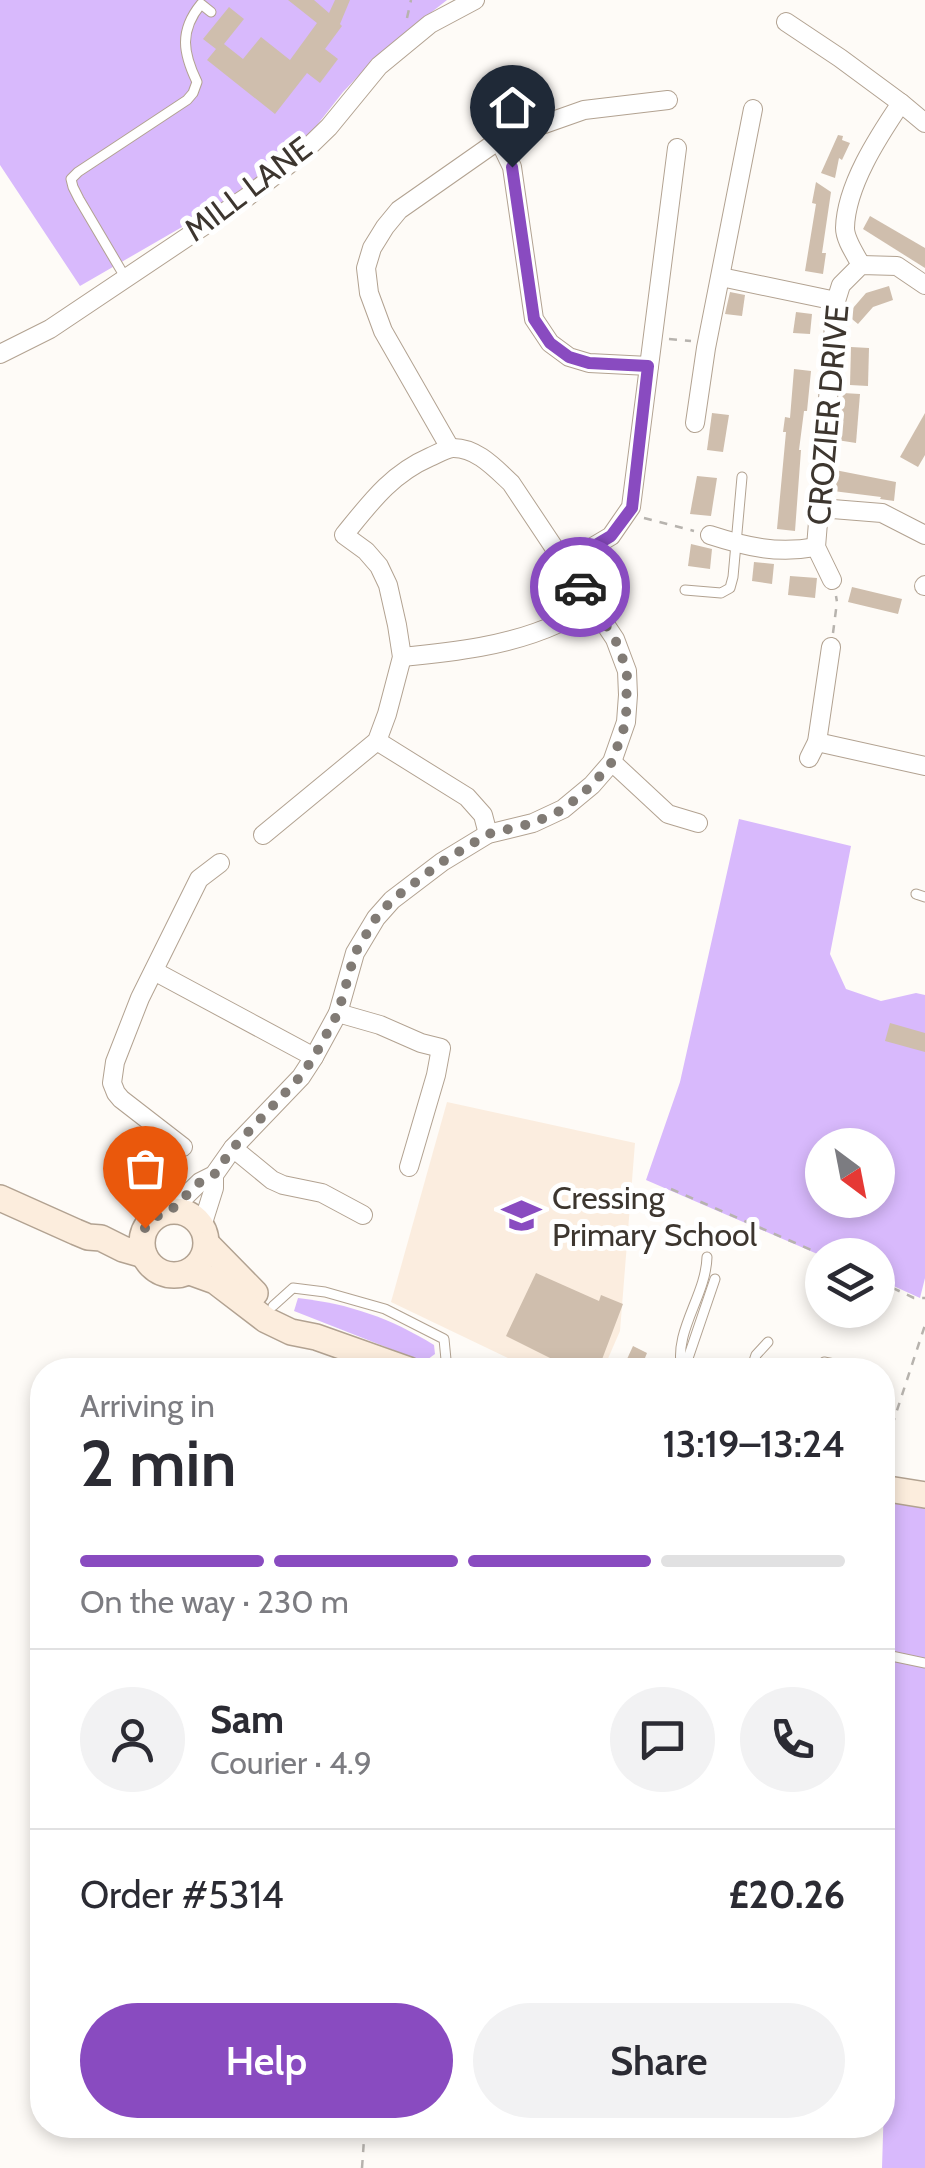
<!DOCTYPE html>
<html lang="en">
<head>
<meta charset="utf-8">
<style>
  :root { --surface:#fff; --page:#f2f2f3; --text:#2b2b33; --muted:#7c7c81; --line:#e1e1e2; --accent:#894bc0 }
  body { margin:0; font-family:Cabin,sans-serif; background:var(--page); color:var(--text); height:100vh; display:flex; flex-direction:column; font-size:38px; white-space:nowrap }
  * { box-sizing:border-box; margin:0 }
  p { font-size:32px; color:var(--muted) }
  .icon { flex:none; width:55px; height:55px; fill:none; stroke:currentColor; stroke-width:2; stroke-linecap:round; stroke-linejoin:round }
  .map { position:relative; flex:1; overflow:hidden }
  .side { position:absolute; left:30px; top:1358px; width:865px; height:780px; display:flex; flex-direction:column; background:var(--surface); border-radius:40px; box-shadow:0 5px 15px #0003 }
  .side>* { flex:none }
  .needle { width:65px; rotate:148deg }
  .fabs { position:absolute; left:805px; top:1128px; display:grid; gap:20px }
  .fabs a { display:grid; place-items:center; width:90px; height:90px; border-radius:50%; background:var(--surface); box-shadow:0 5px 15px #0003; font-size:50px }
  .pin { position:absolute; display:grid; place-items:center; width:85px; height:85px; color:#fff; margin:-102px -42px; border-radius:50% 50% 50% 0; rotate:-45deg; box-shadow:0 0 10px #0007 }
  .pin .icon { rotate:45deg }
  .courier { position:absolute; display:grid; place-items:center; width:100px; height:100px; margin:-50px; border:8px solid #894bc0; border-radius:50%; background:#fff; color:#222; box-shadow:0 2px 12px #0007 }
  .summary em { font-style:normal; font-weight:600 }
  .summary div { display:flex; flex-direction:column-reverse }
  .summary { display:flex; align-items:center; justify-content:space-between; height:170px; padding:0 50px }
  h1 { font-size:65px; font-weight:600; line-height:75px }
  .bar { display:grid; grid-template-columns:repeat(4,1fr); gap:15px 10px; align-content:center; height:120px; padding:0 50px }
  .bar i { height:12px; border-radius:8px; background:var(--line) }
  .bar .current { background:var(--accent) }
  .bar p { grid-column:span 4 }
  .line { display:flex; align-items:center; gap:25px; padding:0 50px; border-top:2px solid var(--line) }
  .line div { flex:1 }
  .round { display:grid; place-items:center; flex:none; width:105px; height:105px; border-radius:52px; background:var(--page) }
  .button { display:flex; gap:20px; margin-top:auto; padding:20px 50px }
  .button a { flex:1; height:115px; border-radius:60px; background:var(--accent); color:#fff; font-size:40px; font-weight:600; line-height:115px; text-align:center }
  .button a+a { background:var(--page); color:var(--text) }
  .map>svg:first-child { display:block }
  .built { fill:#fbeddf }
  .green { fill:#d8b9fc; fill-rule:evenodd }
  .building { fill:#cfbead }
  .lines { fill:none; stroke-linecap:round; stroke-linejoin:round }
  .lane-casing { stroke:#b2a291; stroke-width:11 }
  .street-casing { stroke:#b2a291; stroke-width:20 }
  .secondary-casing { stroke:#b2a291; stroke-width:28 }
  .path { stroke:#b7b3ae; stroke-width:2.5; stroke-dasharray:8 8; stroke-linecap:butt }
  .lane { stroke:#fff; stroke-width:9 }
  .street { stroke:#fff; stroke-width:18 }
  .secondary { stroke:#fceddd; stroke-width:25 }
  .done { stroke:#817b75; stroke-width:10; stroke-dasharray:0 18 }
  .route { stroke:#894bc0; stroke-width:12 }
  .labels { text-anchor:middle; stroke-width:10; stroke-linejoin:round; paint-order:stroke }
  .street-label { font-size:32px; fill:#3d362f; stroke:#fff }
  .poi-label { font-size:32px; fill:#3d362f; stroke:#fff; text-anchor:start }
</style>
</head>
<body>
<div class="map">
<svg width="925" height="2168" viewBox="0 0 925 2168">
  <rect width="100%" height="100%" fill="#fefbf7"/>
  <path class="built" d="M447,1102L635,1143L620,1331L603,1370H533L391,1302Z"/>
  <g class="green">
    <path d="M0,0H447L381,52L343,92L306,139L265,175L234,197L80,286L0,165Z"/>
    <path d="M739,819L851,846L830,954L846,989L881,1001L916,993L925,995V1278L920,1298L878,1279V1255L822,1256L646,1180L680,1082ZM822,1145H878V1200H822Z"/>
    <path d="M298,1298C350,1304 390,1318 434,1345L435,1354L424,1362L294,1311Z"/>
    <path d="M887,1501L925,1508V2168H882L886,2037H882V1515Z"/>
  </g>
  <g class="building">
    <path d="M288,0H314L329,13L335,0H350L340,24L342,26L325,49L338,59L320,83L307,73L275,114L207,60L216,49L203,39L229,7L244,19L224,44L243,59L261,37L290,60L317,23Z"/>
    <path d="M838,135L843,136L842,140L850,143L842,160L839,158L835,178L821,173Z"/>
    <path d="M816,182L831,192L822,253H826L823,274L805,271L816,204L812,203Z"/>
    <path d="M870,216L925,248V268L863,229Z"/>
    <path d="M889,286L893,300L873,307L858,324L847,315L866,293Z"/>
    <path d="M730,292L745,295L742,316L725,314Z"/>
    <path d="M796,312L812,314L810,334L793,333Z"/>
    <path d="M851,347L869,348L868,386L850,385Z"/>
    <path d="M794,369L811,371L807,411H804L799,450H801L795,531L777,529L786,432H783L785,417L790,418Z"/>
    <path d="M843,393L860,394L856,443L837,440Z"/>
    <path d="M712,413L729,415L723,452L707,450Z"/>
    <path d="M925,413V455L918,467L900,457Z"/>
    <path d="M835,470L896,482L894,501L880,499L881,497L833,491Z"/>
    <path d="M697,476L717,478L711,516L690,514Z"/>
    <path d="M691,544L712,549L710,569L688,566Z"/>
    <path d="M754,562L774,564L772,584L752,581Z"/>
    <path d="M790,576L817,578L815,598L788,595Z"/>
    <path d="M852,587L902,599L898,614L848,602Z"/>
    <path d="M890,1023L925,1033V1052L885,1041Z"/>
    <path d="M536,1273L599,1301L601,1295L623,1304L598,1370H574L506,1336Z"/>
    <path d="M633,1346L647,1353L640,1370H622Z"/>
  </g>
  <g class="lines">
    <defs>
      <g id="lane">
        <path d="M125,277L79,199L73,187L71,179L78,172L187,100L193,93L197,82C183,53 179,31 201,4L211,12"/>
        <path d="M685,590L721,593L730,588L733,577L742,477"/>
        <path d="M916,894L925,897"/>
        <path d="M273,1306L293,1288L325,1292L385,1309L444,1339L447,1370"/>
        <path d="M682,1370C673,1331 706,1296 707,1257"/>
        <path d="M684,1370L715,1279"/>
        <path d="M751,1370L756,1355L768,1342"/>
        <path d="M817,1370L824,1362L834,1364"/>
        <path d="M882,1654L925,1663"/>
      </g>
      <g id="street">
        <path d="M786,22L840,58L901,103C878,137 846,186 845,228C845,240 856,255 861,265"/>
        <path d="M901,103L925,123"/>
        <path d="M499,140L512,167L534,319L550,343L569,357L589,363L649,366"/>
        <path d="M721,277L836,301"/>
        <path d="M0,354L50,329L247,197L297,158L329,127L379,66L430,24L475,0"/>
        <path d="M695,423L706,348L753,109"/>
        <path d="M450,448L383,331L369,293L366,268L372,248L385,227L399,210L499,140L584,110L668,100"/>
        <path d="M820,508L882,513L925,535"/>
        <path d="M710,535C747,547 777,554 816,547"/>
        <path d="M564,564L611,536L631,507L677,148"/>
        <path d="M832,580L816,547L836,301L841,285L861,265L897,266L925,285"/>
        <path d="M924,586L925,585"/>
        <path d="M402,657C453,652 509,646 557,624C569,619 580,610 591,603"/>
        <path d="M377,741L467,797L483,815L488,834"/>
        <path d="M817,742L925,766"/>
        <path d="M809,758L817,742L831,647"/>
        <path d="M612,762L668,814L698,823"/>
        <path d="M154,971L314,1057"/>
        <path d="M338,1013L380,1025L421,1043L441,1048L436,1075L409,1167"/>
        <path d="M183,1147L121,1099L116,1093L112,1083L115,1062L140,998L199,879L220,863"/>
        <path d="M233,1148L272,1180L283,1185L322,1193L363,1215"/>
        <path d="M170,1211L200,1182L214,1175L233,1148L301,1077L314,1057L338,1013L355,953L376,918L392,900L442,862L488,834L533,823L563,809L592,785L612,762L626,722L628,695L627,671L615,639L511,483C495,468 476,447 452,448C445,449 437,454 430,457C391,474 370,503 344,535L366,551L379,566L388,585L397,625L402,657L387,714L377,741L263,835"/>
        <path d="M202,1226L214,1188V1175"/>
      </g>
      <g id="secondary">
        <path d="M0,1198L76,1232L88,1237L101,1238L123,1249L144,1255"/>
        <circle cx="174" cy="1243" r="32"/>
        <path d="M207,1244L255,1293"/>
        <path d="M190,1272L215,1281L266,1320L291,1332L316,1337L409,1370"/>
        <path d="M882,1488L925,1495"/>
      </g>
    </defs>
    <use href="#lane" class="lane-casing"/>
    <use href="#street" class="street-casing"/>
    <use href="#secondary" class="secondary-casing"/>
    <g class="path">
      <path d="M407,18L411,0"/>
      <path d="M669,339L691,341"/>
      <path d="M644,518L694,531"/>
      <path d="M833,633L837,602L836,596"/>
      <path d="M671,1189L823,1255"/>
      <path d="M878,1281L914,1298H925"/>
      <path d="M882,1456L925,1325"/>
      <path d="M362,2168L365,2125"/>
    </g>
    <use href="#lane" class="lane"/>
    <use href="#street" class="street"/>
    <use href="#secondary" class="secondary"/>
  </g>
  <g class="lines">
    <path class="done" d="M145,1228L153,1218L170,1211L200,1182L214,1175L233,1148L300,1077L314,1057L338,1013L355,953L376,918L392,900L442,862L488,834L533,823L564,809L592,785L612,762L626,722L627,670L615,639L580,587"/>
    <path class="route" d="M512,167L534,319L550,343L569,357L589,363L648,366L632,508L611,536L564,564L580,587"/>
  </g>
  <defs>
    <symbol id="school-bare" viewBox="-9 -9 18 18"><path d="M0-5L7-2L0 1L-7-2ZM-4 1L0 2.5L4 1V4Q0 6-4 4Z" fill="#894bc0" stroke="#fff" stroke-width="2.5" paint-order="stroke"/></symbol>
  </defs>
  <g fill-rule="evenodd">
    <use href="#school-bare" x="494" y="1188" width="55" height="55"/>
  </g>
  <g class="labels">
    <g class="street-label">
      <text transform="translate(248 189) rotate(-37)" y="11">MILL LANE</text>
      <text transform="translate(828 415) rotate(-85)" y="11">CROZIER DRIVE</text>
    </g>
    <g class="poi-label">
      <text x="552" y="1209">Cressing<tspan x="552" dy="37">Primary School</tspan></text>
    </g>
  </g>
</svg>
<div class="fabs">
<a><svg class="needle" viewBox="-14 -14 28 28"><path d="M0-13l5 13h-10z" fill="#e53935"/><path d="M0 13l5-13h-10z" fill="#7c7c81"/></svg></a>
<a><svg class="icon" aria-label="layers" viewBox="0 0 24 24"><path d="M12 4l9 5-9 5-9-5zM3 14l9 5 9-5"/></svg></a>
</div>
<div class="pin" style="left:145px;top:1228px;background:#ea580c"><svg class="icon" aria-label="bag" viewBox="0 0 24 24"><path d="M5 8h14l-1 12H6zM9 8a3 3 0 0 1 6 0"/></svg></div>
<div class="pin" style="left:512px;top:167px;background:#1f2937"><svg class="icon" aria-label="home" viewBox="0 0 24 24"><path d="M3 11l9-7 9 7M6 9v11h12V9"/></svg></div>
<div class="courier" style="left:580px;top:587px"><svg class="icon" aria-label="car" viewBox="0 0 24 24"><path d="M5 17H2v-5l4-1 3-4h7l3 4 3 1v5h-3M9 17h6M6 11h13"/><circle cx="7" cy="17" r="2"/><circle cx="17" cy="17" r="2"/></svg></div>
<section class="side">
<div class="summary"><div><h1>2 min</h1><p>Arriving in</p></div><em>13:19–13:24</em></div>
<div class="bar"><i class="current"></i><i class="current"></i><i class="current"></i><i></i><p>On the way · 230 m</p></div>
<div class="line" style="height:180px"><a class="round"><svg class="icon" aria-label="person" viewBox="0 0 24 24"><circle cx="12" cy="8" r="4"/><path d="M4 21q1-7 8-7t8 7"/></svg></a><div><b>Sam</b><p>Courier · 4.9</p></div><a class="round"><svg class="icon" aria-label="chat" viewBox="0 0 24 24"><path d="M4 5h16v11H9l-5 4z"/></svg></a><a class="round"><svg class="icon" aria-label="phone" viewBox="0 0 24 24"><path d="M5 4h4l2 5-3 2q2 4 5 5l2-3 5 2v4C11 20 4 13 5 4z"/></svg></a></div>
<div class="line" style="height:130px"><div>Order #5314</div><b>£20.26</b></div>
<div class="button"><a>Help</a><a>Share</a></div>
</section>
</div>
</body>
</html>
